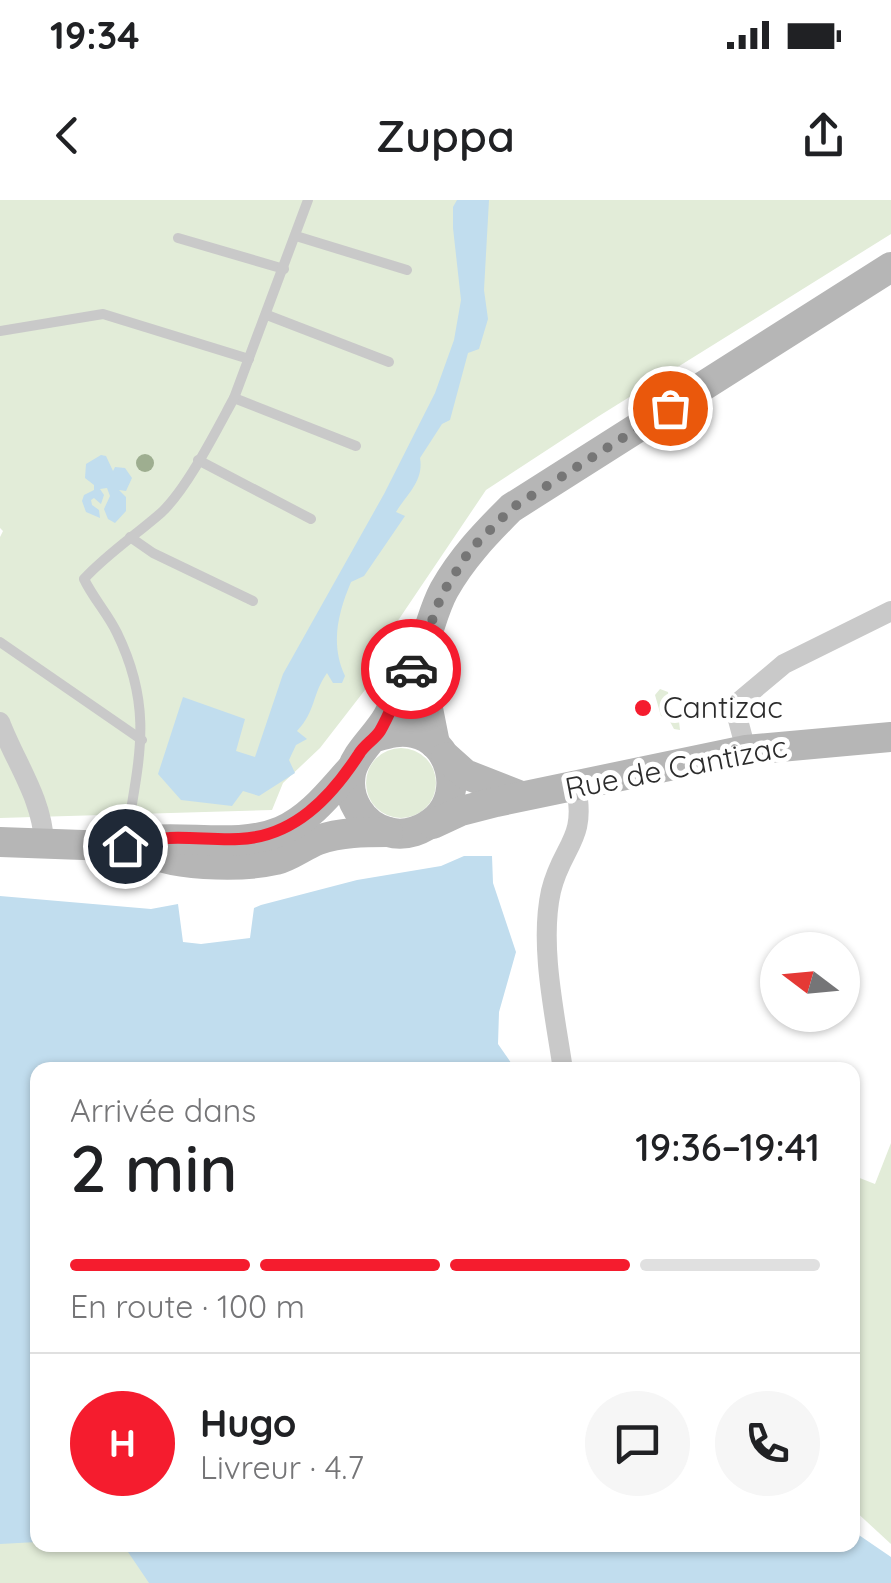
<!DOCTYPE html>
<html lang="fr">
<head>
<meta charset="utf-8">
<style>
  :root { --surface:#fff; --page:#f6f6f6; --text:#202124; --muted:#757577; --line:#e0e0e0; --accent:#f51c2e }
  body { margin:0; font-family:Quicksand,sans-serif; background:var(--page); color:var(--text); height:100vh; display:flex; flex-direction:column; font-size:38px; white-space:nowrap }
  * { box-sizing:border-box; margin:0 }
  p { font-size:32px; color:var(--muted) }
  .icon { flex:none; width:55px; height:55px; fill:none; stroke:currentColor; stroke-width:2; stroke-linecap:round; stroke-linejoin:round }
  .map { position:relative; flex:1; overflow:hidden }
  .details { position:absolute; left:30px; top:862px; width:830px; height:490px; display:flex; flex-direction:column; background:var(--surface); border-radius:20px; box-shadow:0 2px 8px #0004 }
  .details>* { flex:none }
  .needle { width:65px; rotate:286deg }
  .controls { position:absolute; left:760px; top:732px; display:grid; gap:20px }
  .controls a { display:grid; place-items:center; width:100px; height:100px; border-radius:50%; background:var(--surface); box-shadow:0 2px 8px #0004; font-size:50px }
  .pin { position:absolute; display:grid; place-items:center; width:85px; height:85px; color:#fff; margin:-42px; border:5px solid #fff; border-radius:50%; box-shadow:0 2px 10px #0007 }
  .courier { position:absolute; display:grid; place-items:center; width:100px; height:100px; margin:-50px; border:8px solid #f51c2e; border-radius:50%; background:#fff; color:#222; box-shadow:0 2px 12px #0007 }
  .summary em { font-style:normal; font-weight:600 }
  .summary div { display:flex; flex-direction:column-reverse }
  .summary { display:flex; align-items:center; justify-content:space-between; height:170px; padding:0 40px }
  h1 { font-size:65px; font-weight:600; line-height:75px }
  .bar { display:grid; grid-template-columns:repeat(4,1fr); gap:15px 10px; align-content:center; height:120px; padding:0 40px }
  .bar i { height:12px; border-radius:8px; background:var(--line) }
  .bar .on { background:var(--accent) }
  .bar p { grid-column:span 4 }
  .line { display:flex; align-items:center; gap:25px; padding:0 40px; border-top:2px solid var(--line) }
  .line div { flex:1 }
  .round { display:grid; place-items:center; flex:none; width:105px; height:105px; border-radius:52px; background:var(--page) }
  .status { display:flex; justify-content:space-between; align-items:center; height:70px; padding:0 50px; background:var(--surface); direction:ltr }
  .status svg { height:28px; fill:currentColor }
  header { display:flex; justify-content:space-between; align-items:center; height:130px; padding:0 40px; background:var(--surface); font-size:45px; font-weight:600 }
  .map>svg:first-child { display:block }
  .green { fill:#e2ecd8 }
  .water { fill:#c1ddee }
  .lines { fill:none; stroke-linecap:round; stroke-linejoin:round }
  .lane { stroke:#c9c9c9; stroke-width:10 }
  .street { stroke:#c9c9c9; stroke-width:20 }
  .secondary { stroke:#b6b6b6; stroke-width:30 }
  .tree { fill:#9eae90 }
  .done { stroke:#767676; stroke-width:10; stroke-dasharray:0 18 }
  .route { stroke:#f51c2e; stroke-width:12 }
  .poi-dot { fill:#f51c2e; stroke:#fff; stroke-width:4 }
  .labels { text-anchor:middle; stroke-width:10; stroke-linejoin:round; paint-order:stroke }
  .poi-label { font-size:30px; fill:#2c2c2c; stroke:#fff; text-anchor:start }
  .street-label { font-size:30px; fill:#2c2c2c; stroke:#fff }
</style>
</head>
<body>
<div class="status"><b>19:34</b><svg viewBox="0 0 49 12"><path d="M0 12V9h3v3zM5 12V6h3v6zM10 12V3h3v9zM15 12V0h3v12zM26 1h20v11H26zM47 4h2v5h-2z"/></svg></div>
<header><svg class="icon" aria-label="back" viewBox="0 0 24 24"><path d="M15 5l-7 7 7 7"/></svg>Zuppa<svg class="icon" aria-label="share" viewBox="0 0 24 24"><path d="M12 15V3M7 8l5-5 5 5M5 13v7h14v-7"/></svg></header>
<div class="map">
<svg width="891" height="1383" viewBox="0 0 891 1383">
  <rect width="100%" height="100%" fill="#fff"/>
  <g class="green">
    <path d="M0,0H891V34L599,216L486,290L395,425L382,468L320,548L283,583L272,610L0,618V337L3,331L0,328Z"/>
    <path d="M660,489L668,492L672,513H678L680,530L674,529L668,518L661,516L655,495Z"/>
    <circle cx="401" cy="583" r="35"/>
    <path d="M891,943V1344L853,1309L852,975L875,984Z"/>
    <path d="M0,1117L37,1134L38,1345H424L443,1383H0Z"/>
  </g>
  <g class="water">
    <path d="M457,0H489L484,90L488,119L479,149L468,153L450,220L442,224L420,258C424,281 407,294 396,312L405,316L364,376L351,382C338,413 330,444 345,476L342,483H333L327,473C312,494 316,511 297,531L307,539L296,545L289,560L295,573L259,596L243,591L232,606L181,600L158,574L183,497L245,519L236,551L255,557L283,474L384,294L435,193L454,140L461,100L453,28V7Z"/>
    <path d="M101,255L106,256L113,271L115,267L125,268L132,278L126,291L119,290L126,297V311L115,323L108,319L104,309L110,296L107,288L100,289L104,295L101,304L94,298L91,300L92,305L99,310L100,318L86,312L82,301L84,295L94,290V285L85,278L86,264Z"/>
    <path d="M464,656H492L493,683L516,752L499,812L498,844L516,870H38L37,1342L0,1344V696L151,709L178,704L183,742L201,744L250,738L254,708L261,705L357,680L441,666Z"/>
    <path d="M853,1331L891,1357V1383H149L128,1352L75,1345H852Z"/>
  </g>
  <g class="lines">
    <g class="lane">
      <path d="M296,36L407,70"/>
      <path d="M178,38L284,69"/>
      <path d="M267,115L389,162"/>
      <path d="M0,131L103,114L249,159"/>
      <path d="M234,198L356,246"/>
      <path d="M198,260L311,319"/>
      <path d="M130,337L153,353L253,401"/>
      <path d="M0,442L142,540"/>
      <path d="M126,641C138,561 155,511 117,433C108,414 93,398 84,379C108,353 136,335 162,312C188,287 216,231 234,198L308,0"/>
    </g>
    <g class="street">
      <path d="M0,522C15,562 42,598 44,642"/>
      <path d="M746,550L738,520L740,501L784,464L891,411"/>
      <path d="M563,870C555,815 539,745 551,691C562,645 587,641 576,587"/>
    </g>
    <g class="secondary">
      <path d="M418,458L435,544"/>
      <path d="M376,537C389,533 400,530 414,533C451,541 464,592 437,618C424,630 406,637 388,632C362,625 346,599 351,573C355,553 377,536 388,516C394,505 398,493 404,481C408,472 415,464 419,455C429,434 433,410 444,390C462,358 485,334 511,308L891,67"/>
      <path d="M446,557L465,574L521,596"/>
      <path d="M433,624L461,611L496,602L746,550L891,537"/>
      <path d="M0,642L138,647C166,667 241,668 276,660C291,656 303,646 318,640C341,632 365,632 388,632"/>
      <path d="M138,647L149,640C191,636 241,648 281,631C310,619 331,591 351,569"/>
    </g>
  </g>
  <circle class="tree" cx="145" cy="263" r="9"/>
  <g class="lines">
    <path class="done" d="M411,469L418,458L442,394L470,350L512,308L670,208"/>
    <path class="route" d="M125,646C141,648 152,638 169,638C192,637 215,640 239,639C294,637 331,597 359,554C364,545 374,540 380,531C392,511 398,488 411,469"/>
  </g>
  <circle class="poi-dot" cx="643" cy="508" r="10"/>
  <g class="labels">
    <g class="poi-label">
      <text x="663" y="518">Cantizac</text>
    </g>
    <g class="street-label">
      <text transform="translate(676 568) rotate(-11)" y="10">Rue de Cantizac</text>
    </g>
  </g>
</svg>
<div class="controls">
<a><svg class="needle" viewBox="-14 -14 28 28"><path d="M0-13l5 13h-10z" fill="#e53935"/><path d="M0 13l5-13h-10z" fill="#757577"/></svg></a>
</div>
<div class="pin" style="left:670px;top:208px;background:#ea580c"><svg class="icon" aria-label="bag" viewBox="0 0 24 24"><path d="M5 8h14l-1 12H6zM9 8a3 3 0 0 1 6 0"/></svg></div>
<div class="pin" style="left:125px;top:646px;background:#1f2937"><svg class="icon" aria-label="home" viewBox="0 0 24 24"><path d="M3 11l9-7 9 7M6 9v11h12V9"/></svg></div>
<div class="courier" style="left:411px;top:469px"><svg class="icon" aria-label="car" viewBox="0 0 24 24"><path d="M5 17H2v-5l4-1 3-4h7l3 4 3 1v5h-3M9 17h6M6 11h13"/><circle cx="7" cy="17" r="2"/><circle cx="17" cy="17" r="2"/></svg></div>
<section class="details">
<div class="summary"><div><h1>2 min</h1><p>Arrivée dans</p></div><em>19:36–19:41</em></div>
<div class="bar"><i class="on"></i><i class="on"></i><i class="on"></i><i></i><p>En route · 100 m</p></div>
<div class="line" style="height:180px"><b class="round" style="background:var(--accent);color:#fff">H</b><div><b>Hugo</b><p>Livreur · 4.7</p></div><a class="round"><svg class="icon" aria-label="chat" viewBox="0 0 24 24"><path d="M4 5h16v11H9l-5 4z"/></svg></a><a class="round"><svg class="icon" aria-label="phone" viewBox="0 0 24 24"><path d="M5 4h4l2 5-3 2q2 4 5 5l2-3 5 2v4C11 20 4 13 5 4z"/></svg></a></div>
</section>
</div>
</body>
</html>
